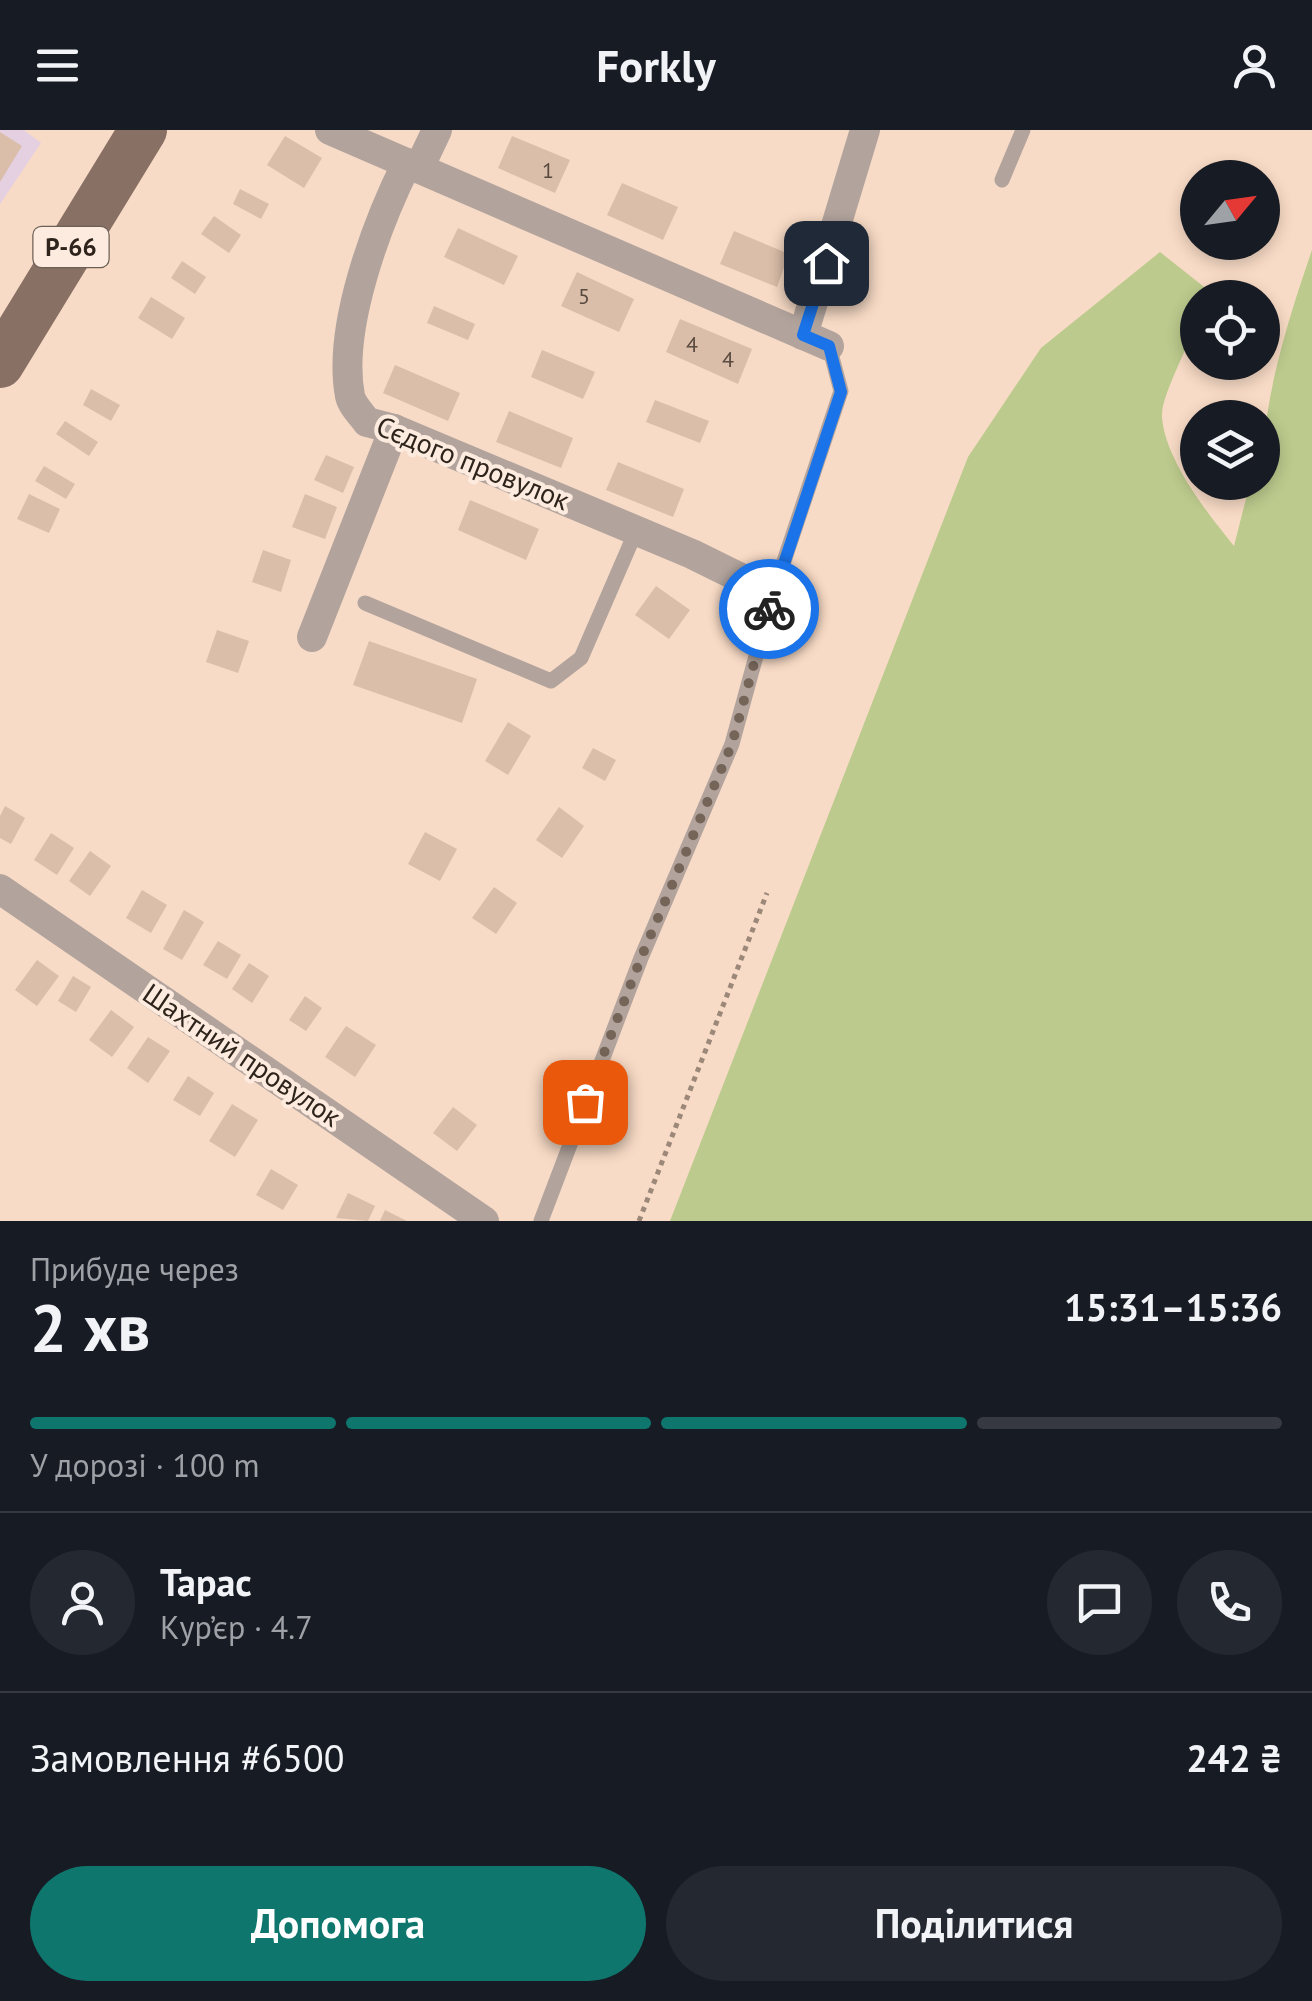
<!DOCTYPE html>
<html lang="uk">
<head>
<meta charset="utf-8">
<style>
  :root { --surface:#171b24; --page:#242831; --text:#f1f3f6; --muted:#9ea1a6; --line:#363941; --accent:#0f766e }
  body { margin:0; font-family:"PT Sans",sans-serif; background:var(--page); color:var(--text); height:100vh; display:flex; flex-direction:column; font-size:38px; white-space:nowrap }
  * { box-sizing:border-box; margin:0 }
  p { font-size:32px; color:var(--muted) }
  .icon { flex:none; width:55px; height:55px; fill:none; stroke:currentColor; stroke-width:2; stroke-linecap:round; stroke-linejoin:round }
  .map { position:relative; height:1091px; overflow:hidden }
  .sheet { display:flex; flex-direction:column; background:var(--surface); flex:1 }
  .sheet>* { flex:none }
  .needle { width:65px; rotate:61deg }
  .controls { position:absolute; left:1180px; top:30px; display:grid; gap:20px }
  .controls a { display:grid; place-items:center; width:100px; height:100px; border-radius:50%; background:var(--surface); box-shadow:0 5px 15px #0003; font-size:50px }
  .pin { position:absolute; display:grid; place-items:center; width:85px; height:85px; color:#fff; margin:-42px; border-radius:20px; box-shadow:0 5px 15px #0006 }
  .courier { position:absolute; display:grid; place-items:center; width:100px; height:100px; margin:-50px; border:8px solid #1a73e8; border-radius:50%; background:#fff; color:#222; box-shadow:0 2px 12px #0007 }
  .headline em { font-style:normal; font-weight:600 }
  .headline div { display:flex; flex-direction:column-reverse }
  .headline { display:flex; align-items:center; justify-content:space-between; height:170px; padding:0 30px }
  h1 { font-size:65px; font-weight:600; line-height:75px }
  .bar { display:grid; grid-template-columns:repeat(4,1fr); gap:15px 10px; align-content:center; height:120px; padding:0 30px }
  .bar i { height:12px; border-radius:8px; background:var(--line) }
  .bar .selected { background:var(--accent) }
  .bar p { grid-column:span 4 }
  .line { display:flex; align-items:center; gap:25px; padding:0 30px; border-top:2px solid var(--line) }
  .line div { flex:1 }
  .round { display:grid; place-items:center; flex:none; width:105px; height:105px; border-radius:52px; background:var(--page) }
  .cta { display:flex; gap:20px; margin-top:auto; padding:20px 30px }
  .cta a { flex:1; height:115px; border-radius:60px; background:var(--accent); color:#fff; font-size:40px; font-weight:600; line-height:115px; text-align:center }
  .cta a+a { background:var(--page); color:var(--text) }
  header { display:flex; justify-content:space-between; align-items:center; height:130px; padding:0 30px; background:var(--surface); font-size:45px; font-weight:600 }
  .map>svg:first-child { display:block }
  .commercial { fill:#e4d0e0 }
  .green { fill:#bcca8d }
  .building { fill:#dabea9 }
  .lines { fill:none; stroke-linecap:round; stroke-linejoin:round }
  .path { stroke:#9c8879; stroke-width:5; stroke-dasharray:5 5; stroke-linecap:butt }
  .lane { stroke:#b2a49d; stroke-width:15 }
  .street { stroke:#b2a49d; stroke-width:30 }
  .primary { stroke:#897064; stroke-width:48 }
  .done { stroke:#756458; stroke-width:10; stroke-dasharray:0 18 }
  .route { stroke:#1a73e8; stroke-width:12 }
  .labels { text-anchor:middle; stroke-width:8; stroke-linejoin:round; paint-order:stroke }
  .number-label { font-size:22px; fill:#594a3f }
  .shield { fill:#fcebde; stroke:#6c6056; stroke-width:2.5 }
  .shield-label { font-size:25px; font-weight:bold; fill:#2e241c }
  .street-label { font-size:28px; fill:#2e241c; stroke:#fcebde }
</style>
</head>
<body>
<header><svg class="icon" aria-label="menu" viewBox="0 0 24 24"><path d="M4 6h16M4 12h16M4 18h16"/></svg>Forkly<svg class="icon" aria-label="person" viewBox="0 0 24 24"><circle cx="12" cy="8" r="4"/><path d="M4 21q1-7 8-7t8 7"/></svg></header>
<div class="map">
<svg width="1312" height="1091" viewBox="0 0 1312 1091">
  <rect width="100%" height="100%" fill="#f8dbc6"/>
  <path class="commercial" d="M0,0H24L41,13L0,74Z"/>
  <path class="green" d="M1312,120V1091H670L968,327L1041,218L1160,122L1208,160L1206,167L1198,168C1198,209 1161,259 1162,287C1165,330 1208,384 1234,416L1250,353L1262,352C1262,271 1286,196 1312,120Z"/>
  <g class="building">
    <path d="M0,2L22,16L0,52Z"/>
    <path d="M285,6L322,28L304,58L267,35Z"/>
    <path d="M512,6L570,30L555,63L498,38Z"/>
    <path d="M622,53L678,77L663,110L607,85Z"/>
    <path d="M240,59L269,74L261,89L233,74Z"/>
    <path d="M214,86L241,105L229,123L201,104Z"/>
    <path d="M458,98L518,126L504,155L444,127Z"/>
    <path d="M734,101L789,124L777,157L720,134Z"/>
    <path d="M182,131L206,147L195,164L171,148Z"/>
    <path d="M577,142L634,169L619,202L561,176Z"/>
    <path d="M151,167L185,188L172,209L138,188Z"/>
    <path d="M434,176L475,194L468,210L427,193Z"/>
    <path d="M680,189L752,219L738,254L666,222Z"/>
    <path d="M542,220L595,242L583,269L531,247Z"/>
    <path d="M395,235L460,263L448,291L383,263Z"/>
    <path d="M91,259L120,275L111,291L83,275Z"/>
    <path d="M655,270L709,291L700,313L646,292Z"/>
    <path d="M509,281L573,308L561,338L496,312Z"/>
    <path d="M65,291L98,312L89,326L56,304Z"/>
    <path d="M326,325L354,337L343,363L314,350Z"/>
    <path d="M618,332L684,359L673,387L606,360Z"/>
    <path d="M44,336L75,354L66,369L35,351Z"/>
    <path d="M29,364L60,379L49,403L17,389Z"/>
    <path d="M305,364L337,377L325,409L292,397Z"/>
    <path d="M470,370L539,399L526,430L458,400Z"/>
    <path d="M263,420L291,430L281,462L252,452Z"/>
    <path d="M656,456L690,480L669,509L635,485Z"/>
    <path d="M217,500L249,511L238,543L206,532Z"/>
    <path d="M369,511L477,549L462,593L353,555Z"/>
    <path d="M508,592L531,606L508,645L485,631Z"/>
    <path d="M593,618L616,630L605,651L582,638Z"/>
    <path d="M5,676L25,688L11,714L0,708V686Z"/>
    <path d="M559,677L584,696L562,728L536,710Z"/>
    <path d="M425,702L457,719L440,751L408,734Z"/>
    <path d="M51,703L74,718L57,745L34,730Z"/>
    <path d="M90,721L111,736L90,766L69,751Z"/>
    <path d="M494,757L517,773L496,804L472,788Z"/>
    <path d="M142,760L167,775L151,803L126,788Z"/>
    <path d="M184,780L204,792L182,830L163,819Z"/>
    <path d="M218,811L241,825L227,849L203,835Z"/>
    <path d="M37,830L59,846L37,876L15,860Z"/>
    <path d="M249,833L269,846L252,873L232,859Z"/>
    <path d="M73,846L91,857L76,882L58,871Z"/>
    <path d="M305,866L322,878L306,901L289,890Z"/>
    <path d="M111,880L134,897L112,927L89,910Z"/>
    <path d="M346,896L376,915L355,947L325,927Z"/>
    <path d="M148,907L170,921L148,953L127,938Z"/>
    <path d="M188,946L214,963L200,986L173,970Z"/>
    <path d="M232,974L258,990L235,1027L209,1011Z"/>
    <path d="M453,977L477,995L457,1021L433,1003Z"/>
    <path d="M271,1039L298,1055L283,1080L256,1065Z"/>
    <path d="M348,1063L375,1076L368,1091L336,1088Z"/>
    <path d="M385,1080L407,1091H380Z"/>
  </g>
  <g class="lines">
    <path class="path" d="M639,1091L767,763"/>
    <g class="lane">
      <path d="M1002,50L1023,0"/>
      <path d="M365,473L551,551L581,528L636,401"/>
      <path d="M541,1091L641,828L732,614L773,464L841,261L829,216"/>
    </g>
    <g class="street">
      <path d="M330,0L829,216"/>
      <path d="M407,33C377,93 337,198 350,266C352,275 361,284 367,292L394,299L692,424L773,464"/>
      <path d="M419,38L437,0"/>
      <path d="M803,205L865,0"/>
      <path d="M312,507L394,299"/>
      <path d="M0,759L484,1091"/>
    </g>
    <path class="primary" d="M0,234L143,0"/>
  </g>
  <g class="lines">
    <path class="done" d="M585,972L641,828L732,614L769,479"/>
    <path class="route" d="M769,479L841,262L829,216L803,205L826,133"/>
  </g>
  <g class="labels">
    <g class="number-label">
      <text x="548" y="48">1</text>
      <text x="584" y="174">5</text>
      <text x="692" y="222">4</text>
      <text x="728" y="237">4</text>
    </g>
    <rect class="shield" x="33.5" y="97" width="75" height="40" rx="8"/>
    <g class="shield-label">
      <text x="71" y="126">Р-66</text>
    </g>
    <g class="street-label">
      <text transform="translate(473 333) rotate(22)" y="10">Сєдого провулок</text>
      <text transform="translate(242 925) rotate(34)" y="10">Шахтний провулок</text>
    </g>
  </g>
</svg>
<div class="controls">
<a><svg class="needle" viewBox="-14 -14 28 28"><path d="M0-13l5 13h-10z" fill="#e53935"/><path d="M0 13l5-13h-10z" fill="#9ea1a6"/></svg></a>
<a><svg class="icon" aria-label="locate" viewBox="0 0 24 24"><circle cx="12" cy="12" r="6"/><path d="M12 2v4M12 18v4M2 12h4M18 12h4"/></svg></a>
<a><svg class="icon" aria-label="layers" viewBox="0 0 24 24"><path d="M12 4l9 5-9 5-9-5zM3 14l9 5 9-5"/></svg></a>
</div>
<div class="pin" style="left:585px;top:972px;background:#ea580c"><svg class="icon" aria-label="bag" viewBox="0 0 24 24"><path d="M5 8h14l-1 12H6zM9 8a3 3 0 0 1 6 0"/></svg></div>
<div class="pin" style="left:826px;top:133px;background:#1f2937"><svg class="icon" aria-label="home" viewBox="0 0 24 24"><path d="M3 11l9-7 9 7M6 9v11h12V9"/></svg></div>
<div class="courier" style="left:769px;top:479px"><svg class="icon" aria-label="bike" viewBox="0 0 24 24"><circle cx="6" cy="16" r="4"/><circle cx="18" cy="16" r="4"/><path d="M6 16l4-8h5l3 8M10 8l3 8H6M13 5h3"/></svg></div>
</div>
<section class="sheet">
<div class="headline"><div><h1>2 хв</h1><p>Прибуде через</p></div><em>15:31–15:36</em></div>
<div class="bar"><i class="selected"></i><i class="selected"></i><i class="selected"></i><i></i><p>У дорозі · 100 m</p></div>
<div class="line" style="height:180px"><a class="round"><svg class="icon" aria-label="person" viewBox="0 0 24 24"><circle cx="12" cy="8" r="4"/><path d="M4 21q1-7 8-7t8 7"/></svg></a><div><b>Тарас</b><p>Кур’єр · 4.7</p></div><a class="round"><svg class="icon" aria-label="chat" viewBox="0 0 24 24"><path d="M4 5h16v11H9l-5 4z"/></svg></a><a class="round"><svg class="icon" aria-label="phone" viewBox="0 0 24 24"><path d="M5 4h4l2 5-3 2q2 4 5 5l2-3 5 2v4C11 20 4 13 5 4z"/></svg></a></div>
<div class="line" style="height:130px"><div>Замовлення #6500</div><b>242 ₴</b></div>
<div class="cta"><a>Допомога</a><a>Поділитися</a></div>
</section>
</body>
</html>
